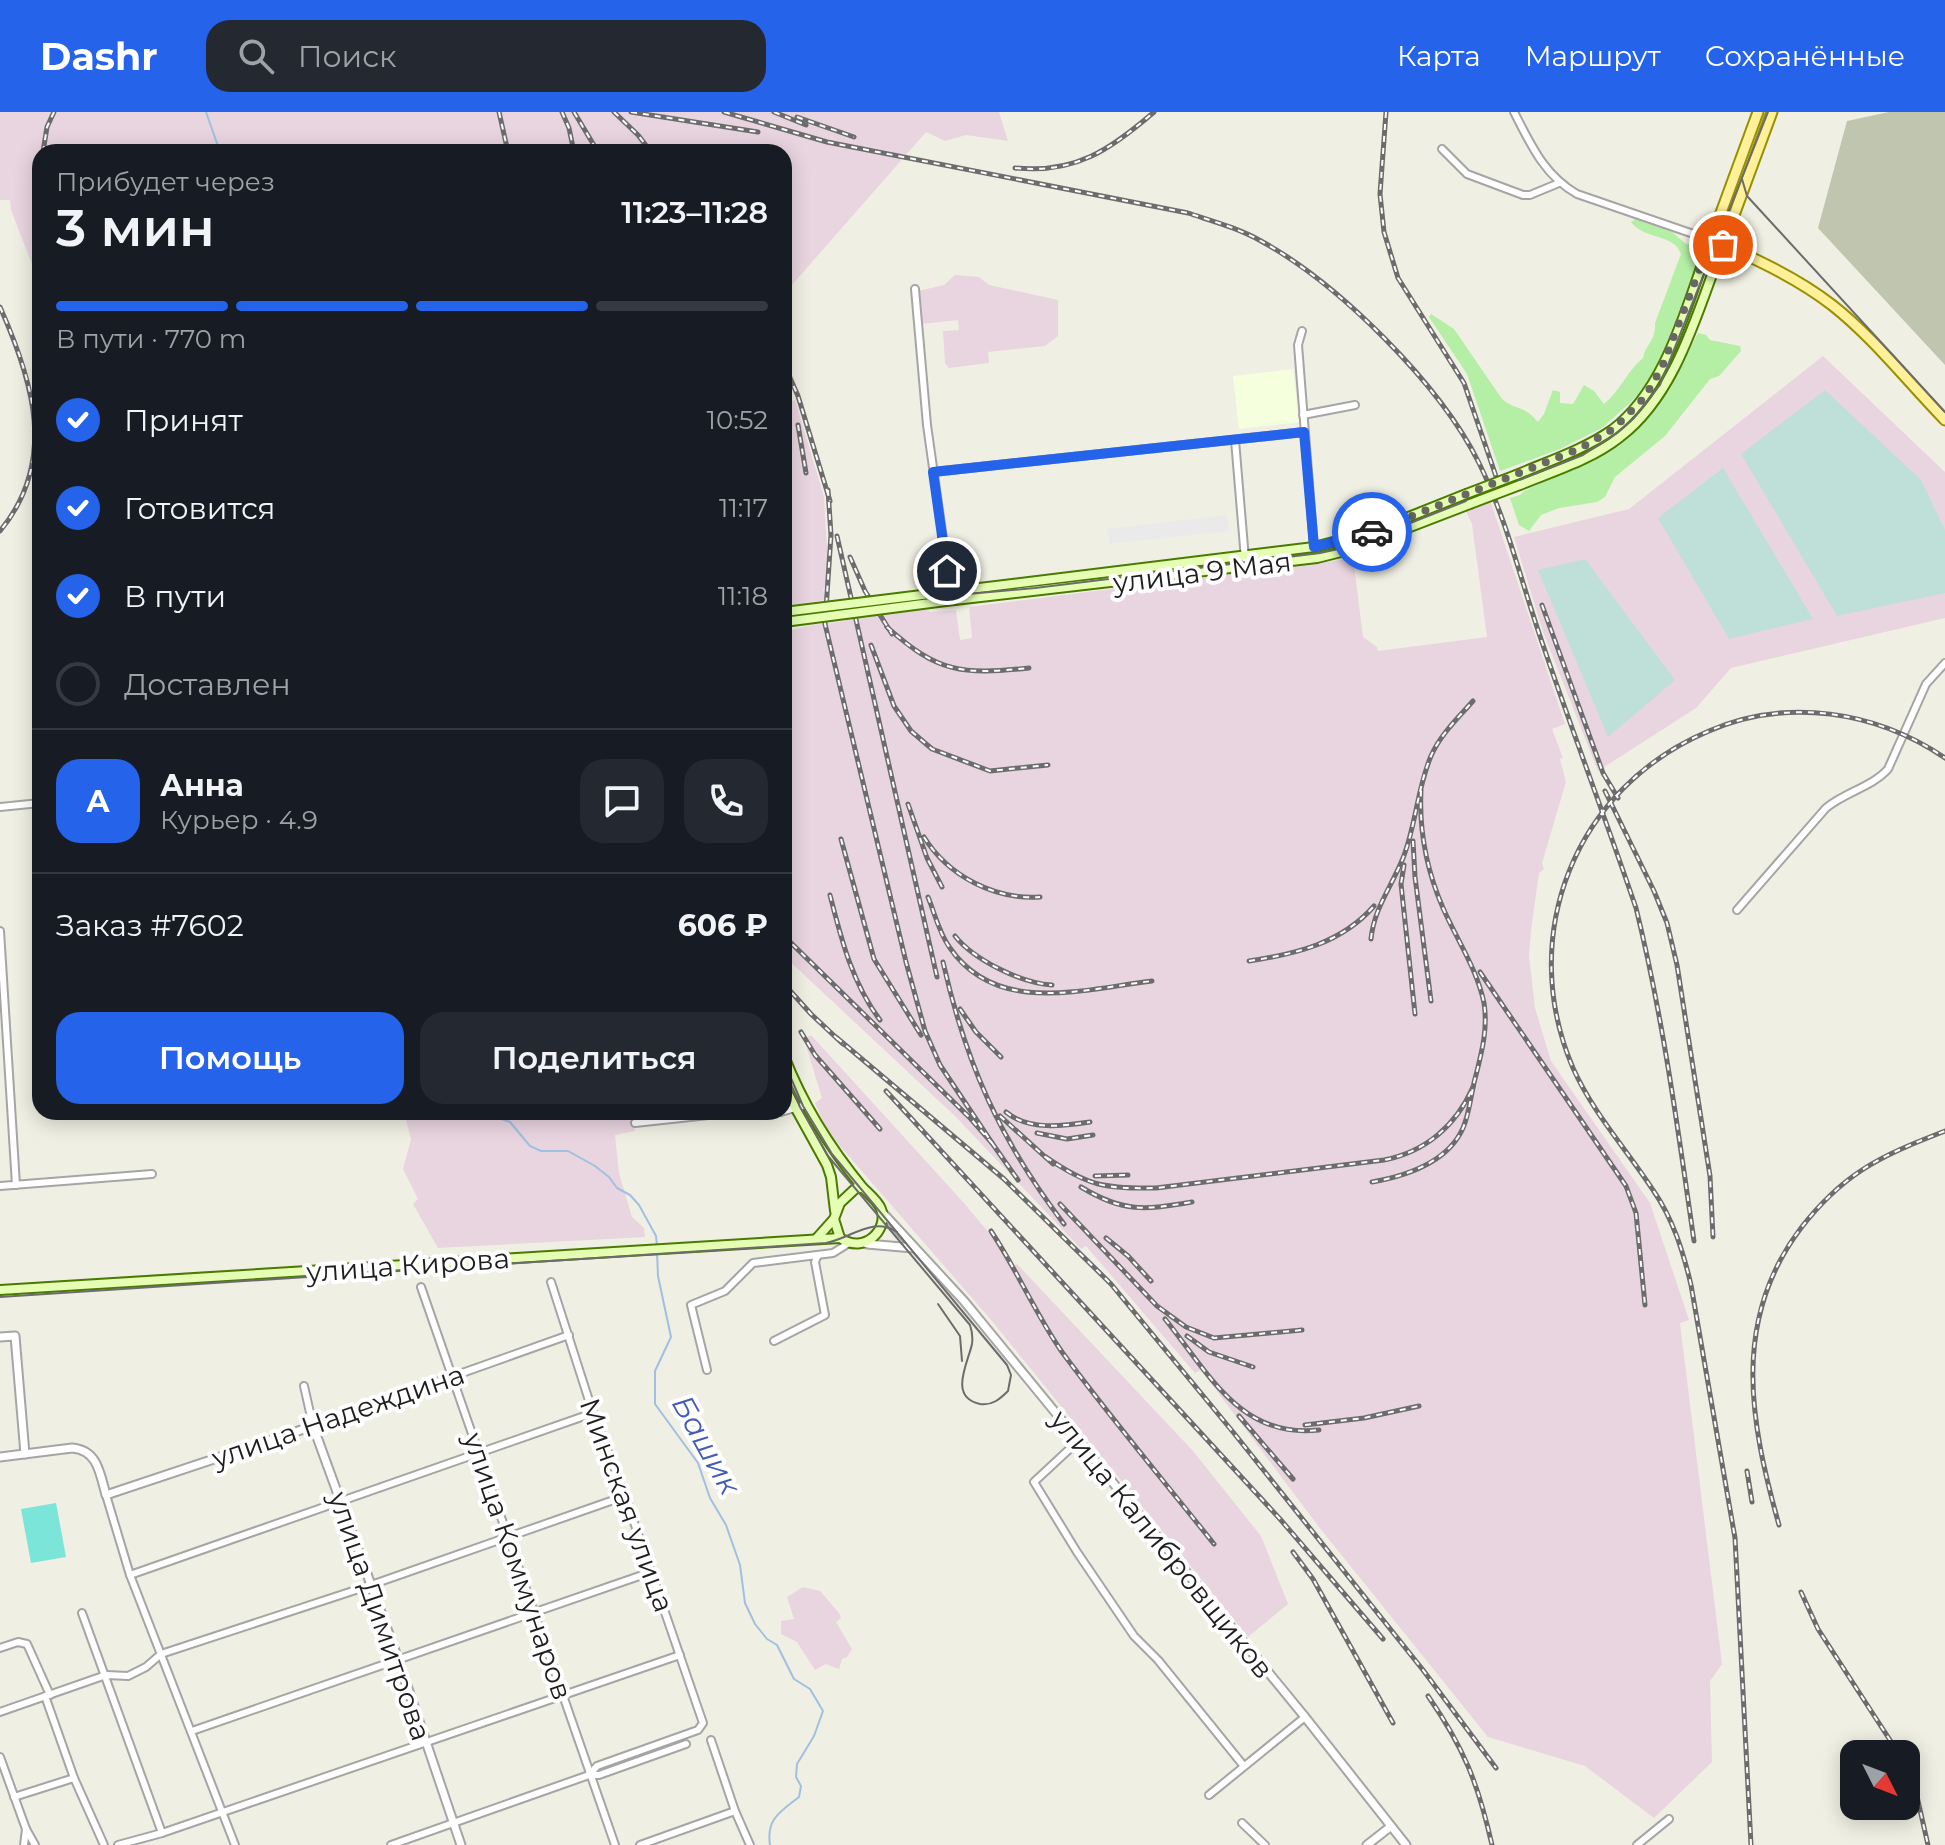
<!DOCTYPE html>
<html lang="ru">
<head>
<meta charset="utf-8">
<style>
  :root { --surface:#171b24; --page:#242831; --text:#f1f3f6; --muted:#9ea1a6; --line:#363941; --accent:#2563eb }
  body { margin:0; font-family:Montserrat,sans-serif; background:var(--page); color:var(--text); height:100vh; display:flex; flex-direction:column; font-size:30px; white-space:nowrap }
  * { box-sizing:border-box; margin:0 }
  p { font-size:26px; color:var(--muted) }
  .icon { flex:none; width:44px; height:44px; fill:none; stroke:currentColor; stroke-width:2; stroke-linecap:round; stroke-linejoin:round }
  .map { position:relative; flex:1; overflow:hidden }
  .drawer { position:absolute; left:32px; top:32px; width:760px; height:976px; display:flex; flex-direction:column; background:var(--surface); border-radius:24px; box-shadow:0 4px 20px #0003 }
  .drawer>* { flex:none }
  .needle { width:52px; rotate:132deg }
  .buttons { position:absolute; left:1840px; top:1628px; display:grid; gap:16px }
  .buttons a { display:grid; place-items:center; width:80px; height:80px; border-radius:16px; background:var(--surface); box-shadow:0 4px 20px #0003; font-size:40px }
  .pin { position:absolute; display:grid; place-items:center; width:68px; height:68px; color:#fff; margin:-34px; border:4px solid #fff; border-radius:50%; box-shadow:0 2px 8px #0007 }
  .courier { position:absolute; display:grid; place-items:center; width:80px; height:80px; margin:-40px; border:6px solid #2563eb; border-radius:50%; background:#fff; color:#222; box-shadow:0 2px 10px #0007 }
  .overview em { font-style:normal; font-weight:600 }
  .overview div { display:flex; flex-direction:column-reverse }
  .overview { display:flex; align-items:center; justify-content:space-between; height:136px; padding:0 24px }
  h1 { font-size:52px; font-weight:600; line-height:60px }
  .bar { display:grid; grid-template-columns:repeat(4,1fr); gap:12px 8px; align-content:center; height:96px; padding:0 24px }
  .bar i { height:10px; border-radius:6px; background:var(--line) }
  .bar .on { background:var(--accent) }
  .bar p { grid-column:span 4 }
  .line { display:flex; align-items:center; gap:20px; padding:0 24px; border-top:2px solid var(--line) }
  .line div { flex:1 }
  .round { display:grid; place-items:center; flex:none; width:84px; height:84px; border-radius:24px; background:var(--page) }
  ol { padding:0 24px; list-style:none }
  li { display:flex; align-items:center; gap:24px; height:88px }
  li p { margin-inline-start:auto }
  li .icon { padding:8px; border-radius:50%; background:var(--accent); color:#fff; stroke-width:4 }
  li:last-child { color:var(--muted) }
  li i { width:44px; height:44px; border:4px solid var(--line); border-radius:50% }
  .cta { display:flex; gap:16px; margin-top:auto; padding:16px 24px }
  .cta a { flex:1; height:92px; border-radius:24px; background:var(--accent); color:#fff; font-size:32px; font-weight:600; line-height:92px; text-align:center }
  .cta a+a { background:var(--page); color:var(--text) }
  header { display:flex; align-items:center; gap:48px; box-sizing:border-box; height:112px; padding:0 40px; background:var(--accent); color:#fff }
  header strong { font-size:38px }
  nav { display:flex; gap:44px; margin-inline-start:auto; font-size:28px }
  .search { width:560px; height:72px; background:var(--page); display:flex; align-items:center; gap:20px; box-sizing:border-box; padding:0 28px; border-radius:24px; color:var(--muted); font-size:30px }
  .map>svg:first-child { display:block }
  .industrial { fill:#e9d5e0 }
  .education { fill:#f5ffdd }
  .construction { fill:#bfc5ae }
  .grass { fill:#b5eea5 }
  .wetland { fill:#bfdfd9 }
  .pitch { fill:#7be5da }
  .parking { fill:#eaeaea }
  .lines { fill:none; stroke-linecap:round; stroke-linejoin:round }
  .stream { stroke:#a0c0e1; stroke-width:2 }
  .minor-casing { stroke:#a5a5a5; stroke-width:10 }
  .tertiary-casing { stroke:#a5a5a5; stroke-width:11 }
  .secondary-casing { stroke:#4a7a00; stroke-width:12 }
  .primary-casing { stroke:#989100; stroke-width:13 }
  .minor { stroke:#fff; stroke-width:6 }
  .tertiary { stroke:#fff; stroke-width:7 }
  .secondary { stroke:#e5feb3; stroke-width:8 }
  .primary { stroke:#fff099; stroke-width:9 }
  .tram { stroke:#6c6c6c; stroke-width:2 }
  .rail-casing { stroke:#6c6c6c; stroke-width:5 }
  .rail { stroke:#fff; stroke-width:2; stroke-dasharray:6; stroke-linecap:butt }
  .secondary-bridge-casing { stroke:#4a7a00; stroke-width:12; stroke-linecap:butt }
  .secondary-bridge { stroke:#e5feb3; stroke-width:8 }
  .done { stroke:#686763; stroke-width:8; stroke-dasharray:0 14.4 }
  .route { stroke:#2563eb; stroke-width:10 }
  .labels { text-anchor:middle; stroke-width:8; stroke-linejoin:round; paint-order:stroke }
  .street-label { font-size:28px; fill:#1e1e1e; stroke:#fff }
  .water-label { font-size:30px; font-style:italic; fill:#435cb5; stroke:#fff }
</style>
</head>
<body>
<header>
<strong>Dashr</strong>
<div class="search"><svg class="icon" aria-label="search" viewBox="0 0 24 24"><circle cx="10" cy="10" r="6"/><path d="M15 15l6 6"/></svg>Поиск</div>
<nav><a>Карта</a><a>Маршрут</a><a>Сохранённые</a></nav>
</header>
<div class="map">
<svg width="1945" height="1733" viewBox="0 0 1945 1733">
  <rect width="100%" height="100%" fill="#f0efe3"/>
  <g class="industrial">
    <path d="M0,0H999L1008,29L966,23L945,29L926,20L784,182V40H40V201L33,173L39,170L11,98L10,88H0Z"/>
    <path d="M955,163L979,165L989,173L1058,188V224L1045,234L988,240L989,251L949,256L945,251L943,219L959,218L958,208L921,212L918,179L944,173Z"/>
    <path d="M1823,244L1945,360V506L1731,556L1696,596L1598,659L1543,520L1514,425L1629,397Z"/>
    <path d="M784,277L789,290L795,288L824,385L829,472L823,477L826,488L784,494Z"/>
    <path d="M1490,388L1565,612L1552,617L1563,646L1560,647L1566,670L1542,751L1544,757L1539,761L1531,818L1529,844L1535,896L1551,949L1650,1091L1689,1208L1680,1211L1722,1552L1710,1569L1712,1650L1654,1706L1585,1654L1488,1625L1319,1415L1201,1258L1195,1261L1086,1134L1081,1137L957,1006L784,844V520L811,513L846,509L842,490L925,485L920,494L930,500L956,498L960,528L972,526L969,495L1349,447L1354,453L1363,525L1377,535L1378,539L1487,525L1472,412L1466,399Z"/>
    <path d="M811,923L964,1091L994,1127L1012,1155L1017,1152L1193,1339L1261,1424L1288,1492L1248,1525L992,1209L827,1019L815,991L822,986L804,927Z"/>
    <path d="M404,1000H633L635,1019L615,1023L619,1061L632,1105L644,1116L645,1125L438,1136L413,1092L418,1087L403,1057L411,1027Z"/>
    <path d="M803,1475L820,1479L839,1501L841,1506L836,1510L852,1537L847,1545L842,1547L839,1557L826,1552L815,1558L797,1530L781,1522V1509L794,1507L787,1485Z"/>
  </g>
  <path class="education" d="M1293,257L1299,310L1239,317L1233,264Z"/>
  <path class="construction" d="M1889,0H1945V253L1818,116L1847,9Z"/>
  <g class="grass">
    <path d="M1635,107L1672,120L1686,132L1697,133L1700,145L1659,251L1648,272L1632,289L1602,316L1560,337L1500,359L1467,262L1429,205L1431,202L1454,217L1502,287C1518,300 1523,292 1538,310L1544,302L1553,278L1560,280V291L1573,292L1584,273L1594,279L1604,292C1621,278 1627,259 1643,246C1646,231 1656,229 1655,211L1681,142C1674,121 1644,128 1631,110Z"/>
    <path d="M1698,221L1706,223L1710,228L1740,234L1741,239L1719,264L1710,267L1665,324L1615,365L1605,385L1597,390L1559,396L1541,403L1529,419L1519,413L1510,386L1520,383L1524,379L1602,343L1622,331L1643,312L1658,294Z"/>
  </g>
  <g class="wetland">
    <path d="M1825,278L1921,368L1945,418V481L1837,504L1741,342Z"/>
    <path d="M1723,356L1813,507L1729,527L1658,406Z"/>
    <path d="M1585,447L1675,568L1608,625L1538,458Z"/>
  </g>
  <path class="pitch" d="M56,1391L66,1445L31,1451L21,1397Z"/>
  <path class="parking" d="M1227,403L1229,419L1109,432L1107,417Z"/>
  <g class="lines">
    <g class="stream">
      <path d="M206,0L220,40"/>
      <path d="M490,1000L496,1005L510,1010L530,1034L541,1039H568L595,1054L609,1065L617,1076L630,1083L639,1093L656,1124L657,1134"/>
      <path d="M657,1140L658,1164L671,1225L655,1259V1292L698,1351L710,1386L726,1413L740,1453L745,1491L755,1512L767,1527L777,1533L794,1567L810,1577L823,1599L814,1624L797,1652L796,1665L801,1674L799,1685C780,1700 766,1707 770,1733"/>
    </g>
    <defs>
      <g id="minor">
        <path d="M1514,0C1531,33 1544,63 1577,82L1711,128"/>
        <path d="M1442,37L1467,62L1523,83H1530L1559,71"/>
        <path d="M915,177L927,313L949,469"/>
        <path d="M1302,219L1298,233L1314,435"/>
        <path d="M1303,303L1355,293"/>
        <path d="M1235,328L1245,447"/>
        <path d="M933,360L1304,320"/>
        <path d="M0,695L40,691"/>
        <path d="M1737,798L1826,696C1845,680 1872,675 1888,657L1926,572L1945,551"/>
        <path d="M0,819L16,1073"/>
        <path d="M784,999L806,993"/>
        <path d="M635,1011L727,1001L781,1000"/>
        <path d="M0,1074L152,1062"/>
        <path d="M421,1175L615,1733"/>
        <path d="M774,1229L825,1203L815,1150L817,1145"/>
        <path d="M707,1258L691,1193L725,1179L753,1151L833,1141L849,1131"/>
        <path d="M304,1274L313,1314L569,1223"/>
        <path d="M1077,1330L1034,1370L1077,1440L1134,1524L1158,1548L1243,1653"/>
        <path d="M106,1383L130,1463L235,1733"/>
        <path d="M130,1463L593,1301"/>
        <path d="M82,1501L162,1721L118,1733"/>
        <path d="M0,1536L18,1530L27,1532L50,1583"/>
        <path d="M45,1584L74,1666L104,1733"/>
        <path d="M0,1600L106,1563L128,1564L146,1555L161,1542L371,1473L625,1384"/>
        <path d="M192,1619L651,1460"/>
        <path d="M711,1628L735,1699L750,1733"/>
        <path d="M0,1645L26,1717L24,1733"/>
        <path d="M589,1663H599L686,1632"/>
        <path d="M1209,1683L1305,1605"/>
        <path d="M14,1685L74,1666"/>
        <path d="M1242,1711L1265,1733"/>
        <path d="M26,1717L35,1733"/>
        <path d="M162,1721L680,1543"/>
        <path d="M391,1733L589,1663L597,1654L698,1618L703,1611L625,1384L593,1301L551,1170"/>
        <path d="M640,1733L735,1699"/>
        <path d="M1637,1733L1669,1707"/>
      </g>
      <g id="tertiary">
        <path d="M882,1100L964,1189L1305,1605L1406,1733"/>
        <path d="M867,1132L913,1136"/>
        <path d="M0,1225L15,1224L25,1342"/>
        <path d="M0,1345L72,1336C98,1338 100,1362 106,1383L313,1314L398,1547L461,1733"/>
        <path d="M1367,1733L1390,1715"/>
      </g>
      <g id="secondary">
        <path d="M1516,363C1549,349 1583,338 1612,318C1668,276 1687,190 1711,128"/>
        <path d="M1520,373C1554,359 1591,348 1620,325C1677,282 1698,197 1723,133"/>
        <path d="M946,480L1314,435L1371,420L1466,382"/>
        <path d="M946,489L1317,446L1353,437L1470,392"/>
        <path d="M784,944C803,993 830,1036 863,1076"/>
        <path d="M784,975L827,1053L831,1065L835,1099"/>
        <path d="M856,1076H863C869,1082 878,1089 881,1097C889,1117 865,1143 840,1126L834,1107L840,1091Z"/>
        <path d="M817,1126L834,1107"/>
        <path d="M0,1178L840,1126"/>
      </g>
      <g id="primary">
        <path d="M1758,0L1711,128C1753,145 1796,165 1832,193C1873,225 1908,270 1945,308"/>
        <path d="M1723,133L1772,0"/>
      </g>
    </defs>
    <use href="#minor" class="minor-casing"/>
    <use href="#tertiary" class="tertiary-casing"/>
    <use href="#secondary" class="secondary-casing"/>
    <use href="#primary" class="primary-casing"/>
    <use href="#minor" class="minor"/>
    <use href="#tertiary" class="tertiary"/>
    <use href="#secondary" class="secondary"/>
    <use href="#primary" class="primary"/>
    <g class="tram">
      <path d="M1742,67L1747,84L1945,300"/>
      <path d="M784,506L945,484L1035,476L1320,441L1352,434L1583,343L1617,321L1634,306L1660,273L1768,0"/>
      <path d="M784,950L803,994L832,1042L1007,1253L1011,1263L1008,1279C1000,1287 992,1294 980,1292C948,1285 968,1251 972,1232C973,1225 972,1219 970,1213L828,1044L800,995L784,957"/>
      <path d="M0,1185L826,1131C852,1126 872,1104 897,1120"/>
      <path d="M938,1192L960,1224L962,1249"/>
    </g>
    <defs>
      <g id="rail">
        <path d="M499,0L508,40"/>
        <path d="M562,0L569,16L574,40"/>
        <path d="M574,0L598,40"/>
        <path d="M614,0L638,23L651,40"/>
        <path d="M631,0L758,20"/>
        <path d="M724,0L827,30L1188,101C1212,109 1238,116 1261,129C1338,171 1440,272 1479,351C1507,408 1522,473 1543,533C1573,621 1606,708 1636,796C1663,905 1678,1018 1694,1129"/>
        <path d="M774,0L806,13"/>
        <path d="M1386,0L1380,82L1384,120L1398,166L1464,271L1500,376"/>
        <path d="M797,5L854,25"/>
        <path d="M43,40L47,15L54,0"/>
        <path d="M1015,56C1075,62 1110,38 1154,0"/>
        <path d="M0,195C33,269 58,349 0,419"/>
        <path d="M784,252L798,284L830,389"/>
        <path d="M798,313L806,361"/>
        <path d="M837,424L937,865"/>
        <path d="M850,445L865,479L892,522"/>
        <path d="M1542,493L1603,661L1618,686"/>
        <path d="M887,515C938,561 962,563 1029,556"/>
        <path d="M871,533L894,594L911,619L932,637L990,659L1048,653"/>
        <path d="M1605,679L1654,779L1667,811L1677,853L1710,1064L1713,1125"/>
        <path d="M908,692L927,746L942,775"/>
        <path d="M924,725C948,764 995,788 1040,785"/>
        <path d="M841,727L874,847L921,923"/>
        <path d="M1413,729L1415,765L1431,889"/>
        <path d="M1404,753L1401,772L1415,902"/>
        <path d="M830,783C841,826 852,871 880,908"/>
        <path d="M928,785C935,802 939,821 950,836C997,904 1084,877 1152,869"/>
        <path d="M784,824L971,1007L992,1031L940,953L925,919L906,850L825,512L831,423L828,378"/>
        <path d="M955,824C974,848 1021,871 1052,873"/>
        <path d="M1371,827C1374,796 1392,774 1403,746C1416,713 1417,677 1431,644C1440,623 1458,606 1473,589"/>
        <path d="M1249,849C1296,842 1342,831 1374,794"/>
        <path d="M943,850C966,952 1000,1028 1064,1112"/>
        <path d="M1480,860L1626,1074L1636,1101L1645,1193"/>
        <path d="M784,872L811,902L843,932"/>
        <path d="M960,897L976,920L1001,945"/>
        <path d="M801,920L815,943L880,1017"/>
        <path d="M837,926L1004,1067L1111,1172L1233,1320L1423,1558L1496,1656"/>
        <path d="M886,979L1280,1407L1383,1527"/>
        <path d="M1006,1000C1029,1019 1063,1014 1090,1010"/>
        <path d="M1000,1004L1053,1052"/>
        <path d="M1037,1021L1067,1027L1093,1023"/>
        <path d="M992,1031L1018,1068"/>
        <path d="M1046,1045C1088,1074 1105,1077 1156,1076L1384,1048C1425,1040 1456,1014 1473,975"/>
        <path d="M1095,1064L1128,1063"/>
        <path d="M1372,1070C1406,1064 1448,1050 1463,1016C1470,1000 1471,980 1476,963C1482,939 1488,916 1484,891C1477,857 1457,828 1443,796C1427,759 1419,718 1421,678"/>
        <path d="M1081,1075C1124,1101 1144,1098 1192,1090"/>
        <path d="M1060,1092L1157,1194L1186,1215L1214,1226L1302,1218"/>
        <path d="M991,1119C1017,1158 1035,1201 1062,1240C1110,1305 1163,1368 1214,1432"/>
        <path d="M1106,1126L1128,1144L1151,1169"/>
        <path d="M1165,1207C1208,1260 1240,1327 1319,1318"/>
        <path d="M1187,1224L1209,1240L1253,1255"/>
        <path d="M1239,1304L1293,1367"/>
        <path d="M1305,1313L1364,1306L1419,1294"/>
        <path d="M1747,1359L1752,1390"/>
        <path d="M1779,1413C1750,1310 1731,1208 1801,1116C1818,1094 1839,1073 1862,1058C1888,1041 1917,1030 1945,1019"/>
        <path d="M1293,1440L1313,1467L1393,1611"/>
        <path d="M1801,1480L1818,1517L1899,1642"/>
        <path d="M1428,1584C1464,1636 1478,1671 1492,1733"/>
        <path d="M1906,1655L1916,1680L1928,1733"/>
        <path d="M1751,1733L1735,1426L1691,1173C1683,1139 1673,1107 1653,1078C1627,1038 1593,1001 1573,956C1516,823 1575,675 1709,619C1787,585 1876,599 1945,646"/>
      </g>
    </defs>
    <use href="#rail" class="rail-casing"/>
    <use href="#rail" class="rail"/>
    <defs>
      <g id="secondary-bridge">
        <path d="M1466,382L1516,363"/>
        <path d="M1470,392L1520,373"/>
        <path d="M784,500L946,480"/>
        <path d="M784,510L946,489"/>
      </g>
    </defs>
    <use href="#secondary-bridge" class="secondary-bridge-casing"/>
    <use href="#secondary-bridge" class="secondary-bridge"/>
  </g>
  <g class="lines">
    <path class="done" d="M1372,420L1579,337L1613,317L1645,285L1662,255L1711,128L1723,133"/>
    <path class="route" d="M947,459L933,360L1304,320L1314,435L1372,420"/>
  </g>
  <g class="labels">
    <g class="street-label">
      <text transform="translate(1202 460) rotate(-7)" y="10">улица 9 Мая</text>
      <text transform="translate(408 1153) rotate(-4)" y="10">улица Кирова</text>
      <text transform="translate(338 1304) rotate(-19)" y="10">улица Надеждина</text>
      <text transform="translate(627 1393) rotate(70)" y="10">Минская улица</text>
      <text transform="translate(1162 1432) rotate(51)" y="10">улица Калибровщиков</text>
      <text transform="translate(518 1454) rotate(71)" y="10">улица Коммунаров</text>
      <text transform="translate(380 1504) rotate(71)" y="10">улица Димитрова</text>
    </g>
    <g class="water-label">
      <text transform="translate(706 1333) rotate(61)" y="10">Башик</text>
    </g>
  </g>
</svg>
<div class="buttons">
<a><svg class="needle" viewBox="-14 -14 28 28"><path d="M0-13l5 13h-10z" fill="#e53935"/><path d="M0 13l5-13h-10z" fill="#9ea1a6"/></svg></a>
</div>
<div class="pin" style="left:1723px;top:133px;background:#ea580c"><svg class="icon" aria-label="bag" viewBox="0 0 24 24"><path d="M5 8h14l-1 12H6zM9 8a3 3 0 0 1 6 0"/></svg></div>
<div class="pin" style="left:947px;top:459px;background:#1f2937"><svg class="icon" aria-label="home" viewBox="0 0 24 24"><path d="M3 11l9-7 9 7M6 9v11h12V9"/></svg></div>
<div class="courier" style="left:1372px;top:420px"><svg class="icon" aria-label="car" viewBox="0 0 24 24"><path d="M5 17H2v-5l4-1 3-4h7l3 4 3 1v5h-3M9 17h6M6 11h13"/><circle cx="7" cy="17" r="2"/><circle cx="17" cy="17" r="2"/></svg></div>
<section class="drawer">
<div class="overview"><div><h1>3 мин</h1><p>Прибудет через</p></div><em>11:23–11:28</em></div>
<div class="bar"><i class="on"></i><i class="on"></i><i class="on"></i><i></i><p>В пути · 770 m</p></div>
<ol>
<li><svg class="icon" aria-label="check" viewBox="0 0 24 24"><path d="M5 12l5 5 9-10"/></svg>Принят<p>10:52</p></li>
<li><svg class="icon" aria-label="check" viewBox="0 0 24 24"><path d="M5 12l5 5 9-10"/></svg>Готовится<p>11:17</p></li>
<li><svg class="icon" aria-label="check" viewBox="0 0 24 24"><path d="M5 12l5 5 9-10"/></svg>В пути<p>11:18</p></li>
<li><i></i>Доставлен</li>
</ol>
<div class="line" style="height:144px"><b class="round" style="background:var(--accent);color:#fff">А</b><div><b>Анна</b><p>Курьер · 4.9</p></div><a class="round"><svg class="icon" aria-label="chat" viewBox="0 0 24 24"><path d="M4 5h16v11H9l-5 4z"/></svg></a><a class="round"><svg class="icon" aria-label="phone" viewBox="0 0 24 24"><path d="M5 4h4l2 5-3 2q2 4 5 5l2-3 5 2v4C11 20 4 13 5 4z"/></svg></a></div>
<div class="line" style="height:104px"><div>Заказ #7602</div><b>606 ₽</b></div>
<div class="cta"><a>Помощь</a><a>Поделиться</a></div>
</section>
</div>
</body>
</html>
